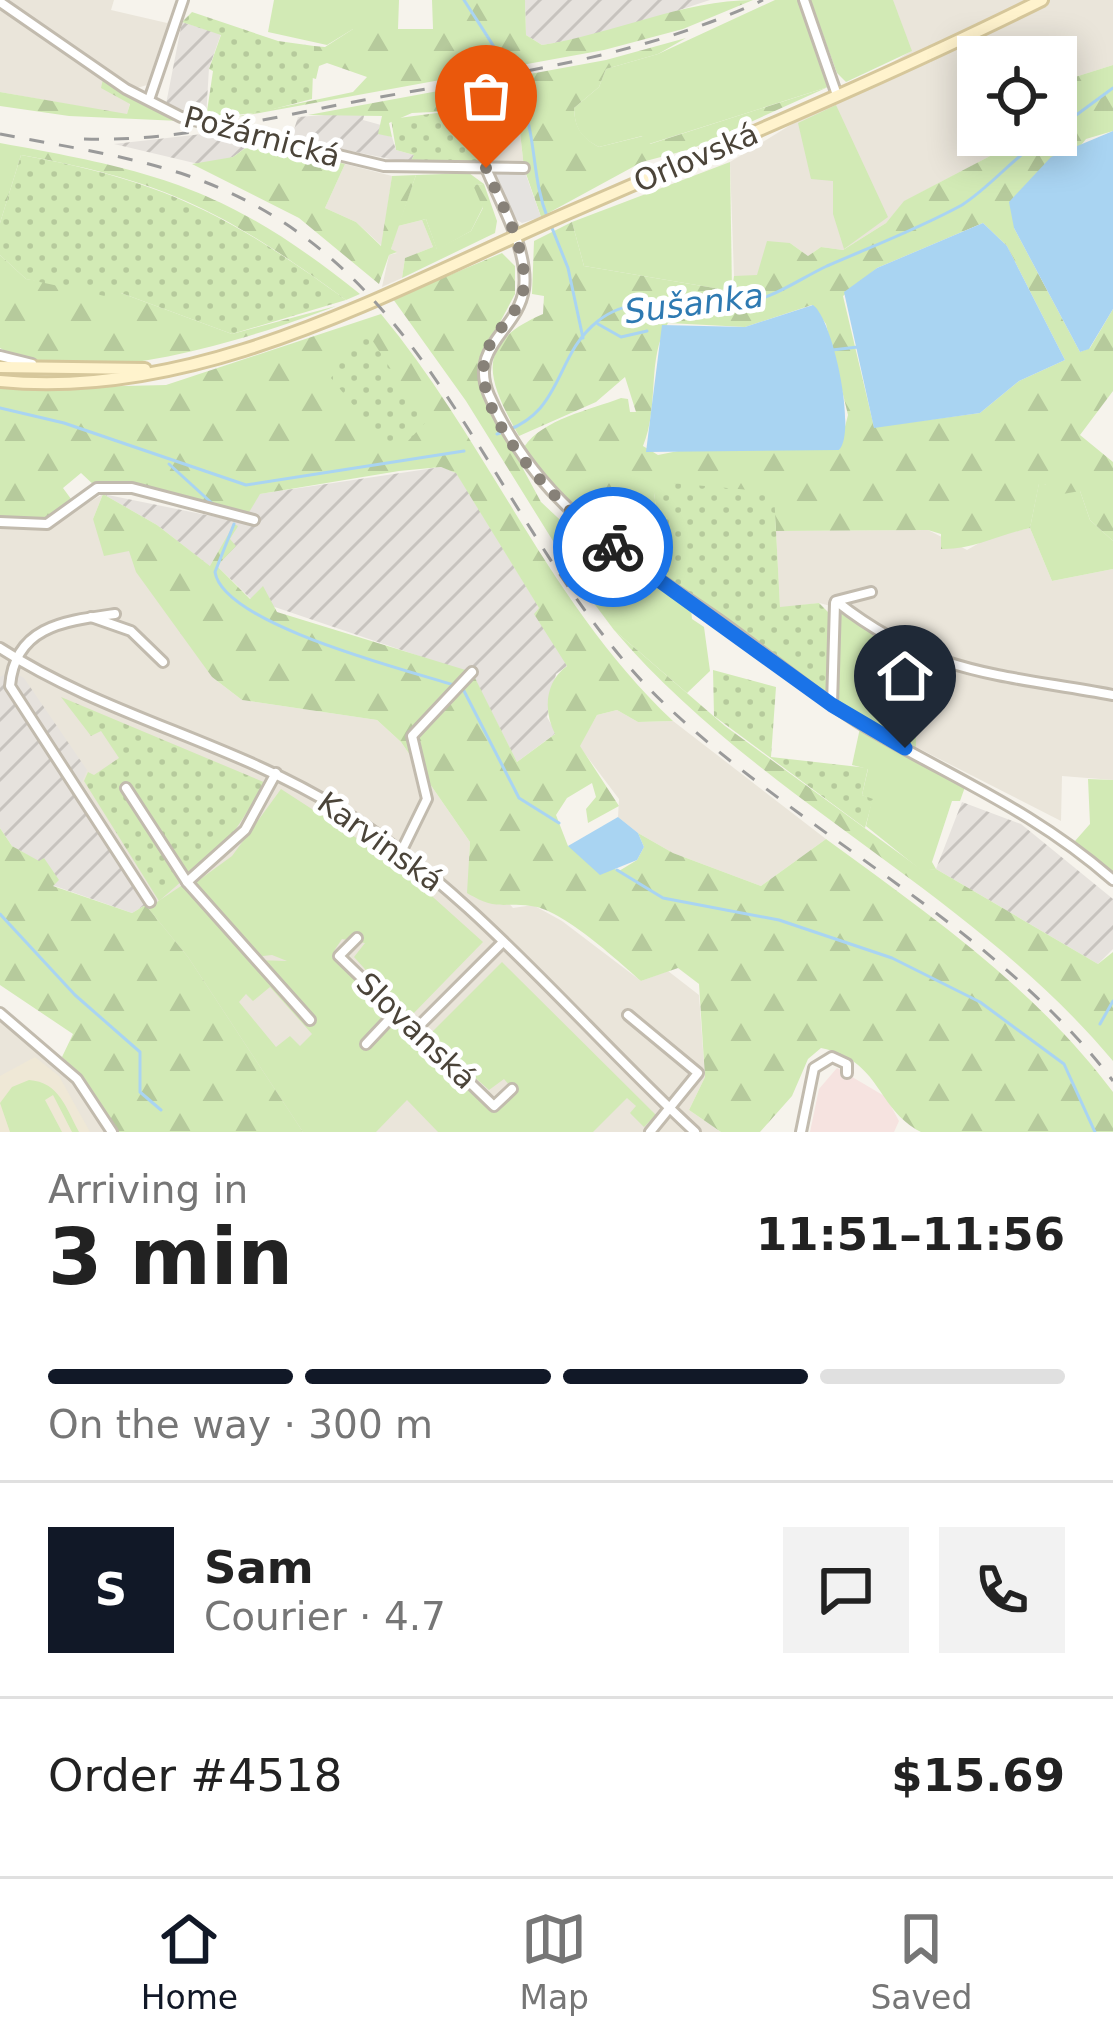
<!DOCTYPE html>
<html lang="en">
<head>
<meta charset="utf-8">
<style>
  :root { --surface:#fff; --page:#f2f2f2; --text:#222; --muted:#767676; --line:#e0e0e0; --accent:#111827 }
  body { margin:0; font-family:"DejaVu Sans",sans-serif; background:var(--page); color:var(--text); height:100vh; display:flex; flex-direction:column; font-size:45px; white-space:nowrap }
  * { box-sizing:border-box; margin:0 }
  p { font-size:39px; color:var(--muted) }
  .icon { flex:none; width:66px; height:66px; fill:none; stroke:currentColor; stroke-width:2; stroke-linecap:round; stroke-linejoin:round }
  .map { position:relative; height:1132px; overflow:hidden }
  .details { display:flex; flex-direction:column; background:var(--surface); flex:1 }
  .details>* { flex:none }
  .buttons { position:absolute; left:957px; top:36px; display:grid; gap:24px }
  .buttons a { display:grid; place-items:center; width:120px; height:120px; border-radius:0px; background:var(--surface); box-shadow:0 6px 30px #0003; font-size:60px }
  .pin { position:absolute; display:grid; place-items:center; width:102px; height:102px; color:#fff; margin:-123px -51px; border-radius:50% 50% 50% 0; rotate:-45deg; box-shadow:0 0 12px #0007 }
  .pin .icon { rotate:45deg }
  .courier { position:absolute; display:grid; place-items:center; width:120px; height:120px; margin:-60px; border:9px solid #1a73e8; border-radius:50%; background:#fff; color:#222; box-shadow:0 3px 15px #0007 }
  .headline em { font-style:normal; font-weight:700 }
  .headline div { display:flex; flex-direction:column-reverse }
  .headline { display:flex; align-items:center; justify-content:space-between; height:204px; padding:0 48px }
  h1 { font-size:78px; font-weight:700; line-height:90px }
  .bar { display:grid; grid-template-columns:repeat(4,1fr); gap:18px 12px; align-content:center; height:144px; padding:0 48px }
  .bar i { height:15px; border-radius:9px; background:var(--line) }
  .bar .current { background:var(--accent) }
  .bar p { grid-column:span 4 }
  .line { display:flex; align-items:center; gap:30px; padding:0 48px; border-top:3px solid var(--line) }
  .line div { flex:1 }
  .round { display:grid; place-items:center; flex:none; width:126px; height:126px; border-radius:0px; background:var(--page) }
  .menu { display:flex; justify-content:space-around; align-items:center; height:168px; border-top:3px solid var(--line); background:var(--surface); font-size:33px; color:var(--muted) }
  .menu a { display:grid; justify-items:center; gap:6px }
  .menu .current { color:var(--accent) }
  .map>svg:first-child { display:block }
  .residential { fill:#eae5da }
  .industrial { fill:url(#industrial-furrows) }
  .education { fill:#efe8d6 }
  .medical { fill:#f6e3e0 }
  .green { fill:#d2eab5; fill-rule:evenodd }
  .forest { fill:url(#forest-firs); fill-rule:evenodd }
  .garden { fill:url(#garden-dots) }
  .parking { fill:#e5e3e0 }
  .water { fill:#a9d4f2 }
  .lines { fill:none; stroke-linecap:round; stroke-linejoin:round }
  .stream { stroke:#a9d4f2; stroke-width:3 }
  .minor-casing { stroke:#c2bbae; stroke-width:14 }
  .secondary-casing { stroke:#d6c79b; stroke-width:16 }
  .minor { stroke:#fff; stroke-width:8 }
  .secondary { stroke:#fff3cd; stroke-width:10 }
  .rail { stroke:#9a9a9a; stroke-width:3; stroke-dasharray:15 15; stroke-linecap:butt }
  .done { stroke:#878178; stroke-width:12; stroke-dasharray:0 21.6 }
  .route { stroke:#1a73e8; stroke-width:15 }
  .labels { text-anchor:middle; stroke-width:10; stroke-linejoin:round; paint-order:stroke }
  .street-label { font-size:30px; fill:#4b4439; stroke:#fff }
  .water-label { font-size:33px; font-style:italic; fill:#2e7ab2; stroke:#fff }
</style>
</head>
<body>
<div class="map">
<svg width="1113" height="1132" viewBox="0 0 1113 1132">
  <defs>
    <pattern id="industrial-furrows" width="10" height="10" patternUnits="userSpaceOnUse" patternTransform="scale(3)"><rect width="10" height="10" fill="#e6e2dd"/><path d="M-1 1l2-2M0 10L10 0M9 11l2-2" fill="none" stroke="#c7c3be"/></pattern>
    <pattern id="forest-firs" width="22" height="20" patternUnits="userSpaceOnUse" patternTransform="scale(3)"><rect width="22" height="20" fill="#d2eab5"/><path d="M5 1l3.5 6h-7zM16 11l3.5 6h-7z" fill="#b6ca9c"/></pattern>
    <pattern id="garden-dots" width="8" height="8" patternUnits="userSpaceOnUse" patternTransform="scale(3)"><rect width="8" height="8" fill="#d2eab5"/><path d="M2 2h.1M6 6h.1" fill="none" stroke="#b6ca9c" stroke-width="1.8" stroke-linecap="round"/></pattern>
  </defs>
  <rect width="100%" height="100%" fill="#f6f3ec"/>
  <g class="residential">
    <path d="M3,0H114L111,10L167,23L173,16L147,85L137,88Z"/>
    <path d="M891,0H1113V65L1056,83V57H978V135H995L992,155L905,201L886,223L843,250L821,247L808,256L790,243L757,276H734L730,162L911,51Z"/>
    <path d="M0,5L112,82L130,103L127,115L0,92Z"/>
    <path d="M510,89L516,96L524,168H486L467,103Z"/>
    <path d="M345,164L392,176L382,246L356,222L325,208Z"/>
    <path d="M422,220L433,247L405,258L402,278L382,287L389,255L397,253L391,249L398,226Z"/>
    <path d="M103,494L93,519L129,550L212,677L242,700L377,720L401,742L470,842L469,857L513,908L533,905L562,921L641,981L668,971L699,995L705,1077L689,1110L721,1132H291L0,684V525L46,528Z"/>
    <path d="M1030,528L1052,581L1113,569V780L1062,776L1061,821L916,747L915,654L851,611L819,603L780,608L776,531L928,530L967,550L988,538Z"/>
    <path d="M617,710L638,722L673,721L826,839L761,886L673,853L638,833L618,817L619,799L579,746L597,715Z"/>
    <path d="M0,1014L84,1078L118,1132H0Z"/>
  </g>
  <g class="industrial">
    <path d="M525,0H710L603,35L542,45L526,35Z"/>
    <path d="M182,22L221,34L209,68L206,118L166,104Z"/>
    <path d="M365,112L363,120L381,125L379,133L392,137L396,150L414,155L410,163L291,139L298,117Z"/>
    <path d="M220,132L255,141L233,157L207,166L114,144Z"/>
    <path d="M441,467L456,472L540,609L567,666L556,674L547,717L556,733L517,762L472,674L251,599L216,565L234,524L211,567L157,525L103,494L226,519L230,511L248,513L259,494Z"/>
    <path d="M12,671L24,678L87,770L81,784L154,900L132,913L52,885L44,859L39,862L12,846L0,828V677Z"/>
    <path d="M962,802L1021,824L1113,899V949L1098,964L936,869Z"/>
  </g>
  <path class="education" d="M35,1057L59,1076L90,1132H0V1076Z"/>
  <path class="medical" d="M837,1068L886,1097L899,1121L894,1132H810L819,1089Z"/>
  <g class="green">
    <path d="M274,0H399L398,29H353L327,45L268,32Z"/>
    <path d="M775,0H800L828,87L649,144L642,136L599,147C580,137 575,128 574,108L599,87L606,69L658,54Z"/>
    <path d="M810,0H893L912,51L846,82L837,73Z"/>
    <path d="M836,105L888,217L844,249L833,214V181L811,179L798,123Z"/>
    <path d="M730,162L732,291L584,266L572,222Z"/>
    <path d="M469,173L484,184L475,185L483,207L471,231L437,250L426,219L398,226L416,175Z"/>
    <path d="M1039,483L1080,491L1090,520L1113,541V569L1052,581L1030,528Z"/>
    <path d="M621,560L691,609L692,619L704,627L710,671L687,693L614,630L587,594Z"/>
    <path d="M842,613L915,654L916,747L837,703L836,618Z"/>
    <path d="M860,728L965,787L960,801H952L932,862L936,869L922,871L866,826L872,800L862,795L868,769L852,765Z"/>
    <path d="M1088,779L1113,780V874L1075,841L1090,824Z"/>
    <path d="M281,789L395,863L483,942L409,1018L354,957L365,943L342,939L334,951L495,1109L515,1092L504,1079L489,1090L428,1036L502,962L656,1115L644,1127L630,1113L636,1106L627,1098L593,1132H438L407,1100L376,1132H303L188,957L148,908L187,882L251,960L287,961L272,955L254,957L195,883L232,856ZM270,987L312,1034L300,1046L290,1036L276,1047L239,1002L246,994L253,1001Z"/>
    <path d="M29,1080C59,1082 66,1108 79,1132H72L53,1095L45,1100L62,1132H10L0,1103L12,1087Z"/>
  </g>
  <g class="forest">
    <path d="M432,0H525L526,35L542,45C612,34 684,0 753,0L683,29L604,50L215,121L353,92L367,77L327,63L319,66L316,79L309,77L314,46L325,47L353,29H433Z"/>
    <path d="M686,38L658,54L606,69L599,87L574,108C575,128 581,137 599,147L643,136L650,144L828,87L691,149L642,162L541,217L524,168L516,96L510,89L452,111L412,113L389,123L392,137L378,134L382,116L308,115L606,60Z"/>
    <path d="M1113,65V131L1086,139L1014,228L1080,352L1090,348L1113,309V391L1080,435L1113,462V541L1090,520L1080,491L1057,495L1045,484H1039L1030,528C999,535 972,550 941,549V534L928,530L776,531L773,492L654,493L659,529L642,561L623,549L645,514L615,493L593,524L544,481L524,447C543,419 590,410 621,398L628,399L630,412H636L625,377L596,402L519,436C487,379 473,344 543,314L544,296L532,294L534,241L572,222L584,266L732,291L734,276L757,275L767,241L790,243L808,256L821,247L843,250L886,223L904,201L992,155L995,135H1056V83ZM983,223L1007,246L1065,360L1019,381L980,413L874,427L843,296L877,268ZM812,305L826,324L848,415L839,450H683L658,455L643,446C660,405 646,360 668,323L745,327Z"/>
    <path d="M103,79L180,121L69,116L0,106V92L127,114L130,104L101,88Z"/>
    <path d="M255,141L345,164L325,208L356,222L381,246L392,176L416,175L391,249L397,252L389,255L379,284L299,218L192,164L233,157Z"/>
    <path d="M0,143C161,172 229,189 360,294L346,300C227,213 168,181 21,155L0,223Z"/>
    <path d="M484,184L497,221L495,233L402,278L405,258L433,247L422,220L426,219L437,249L471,231L483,208L473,185Z"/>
    <path d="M502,253L515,266V294L480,360L483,395L541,502L603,560L593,579L581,586L466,401L393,299Z"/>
    <path d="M0,255L26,279L121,293L232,334L336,306C258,336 76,397 0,348Z"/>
    <path d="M381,314C489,444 549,604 673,721L638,722L617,710L597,715L580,746L619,806L588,823L586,809L596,797L592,783L567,798L556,815L568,846L619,871L637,860L644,847L638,833L673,853L761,886L826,839C930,915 1035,988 1113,1092V1132H921C875,1108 882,1061 821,1048L808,1059L792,1096L760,1132H721L689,1110L705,1077L699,984L678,968L641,981C617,960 562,909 531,906C500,902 497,911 467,893L470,842L401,742L377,720L242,700L212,677L136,572L129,551L104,556L93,519L103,494L157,525L210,566L234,524L238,526L230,539L236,546L217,566L250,599L263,586L277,612L472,672L517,762L555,734C543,710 545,682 567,666L534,614L539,608L456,473L441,467L399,471L260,494L248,514L135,486L96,487L81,473L63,488L74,503L50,518H0V389L166,385Z"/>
    <path d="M614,630L725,726L922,870L936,869L1098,964L1113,952V1061C970,890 758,799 614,630Z"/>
    <path d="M0,828L12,846L39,861L44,858L59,880L53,886L132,913L154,900L148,908L188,957L303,1132H118L84,1078L62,1057L73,1034L0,985Z"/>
  </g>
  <g class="garden">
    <path d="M192,12L278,41L314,46L312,99L262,112L206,118L213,71L209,69L221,35L182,22Z"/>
    <path d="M467,103L485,165L410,163L414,155L396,150L391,119L452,111Z"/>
    <path d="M21,155C163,180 231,216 346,300L232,334L121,293L114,298L26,279L0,255V223Z"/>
    <path d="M369,335L425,423L407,442L389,449L331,378L354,340Z"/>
    <path d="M671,483L774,492L780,607L819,603L831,615L830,696L642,562L659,529L654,493Z"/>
    <path d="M713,670L776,687L771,757L868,768L862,795L873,799L865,828L714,716Z"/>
    <path d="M61,697L266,783L228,841L159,901L84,781L88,772L94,775L119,758L101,731L91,736Z"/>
  </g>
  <path class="parking" d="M525,172L541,217L522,223L509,215L490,173Z"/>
  <g class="water">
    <path d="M1113,131V309L1089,349L1080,352L1014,228L1009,202L1051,157Z"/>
    <path d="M983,223L1007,246L1065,360L1019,381L980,413L874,428L844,292L877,268Z"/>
    <path d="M813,305C833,319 857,431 839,450L646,452L662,325L745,327Z"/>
    <path d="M618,817L638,833L644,847L637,860L600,875L568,846Z"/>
  </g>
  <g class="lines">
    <g class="stream">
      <path d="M464,0C489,40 519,79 529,126C536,159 535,187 548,219"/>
      <path d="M1056,130L1113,88"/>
      <path d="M552,228L568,268L583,338"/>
      <path d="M598,324L621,337L647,331"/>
      <path d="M832,350L858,347"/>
      <path d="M0,408L64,423L246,485L464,451"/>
      <path d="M497,434C566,414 552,357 598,321C635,291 691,306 733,304C768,303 797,280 827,266C873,246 918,229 962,205C994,184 1015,155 1048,135"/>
      <path d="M169,464L215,506"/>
      <path d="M234,524L215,572C223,624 406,670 454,685"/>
      <path d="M463,689L519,798L559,823"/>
      <path d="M617,870L663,898L779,920L892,958L980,1002L1064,1064L1095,1132"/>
      <path d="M0,914L75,995L140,1052V1092L161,1110"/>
      <path d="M1100,1024L1113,1001"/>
    </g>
    <defs>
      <g id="minor">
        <path d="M804,0L837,95"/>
        <path d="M0,2L126,89L181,117L384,166L524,168"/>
        <path d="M150,97L183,0"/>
        <path d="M486,168C500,203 529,250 524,289C518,331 468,346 489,395C537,506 624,554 719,620C768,655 814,695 866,727C956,780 1033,810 1113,880"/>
        <path d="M0,356L32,364"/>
        <path d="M0,522L47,524L97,488H132L254,520"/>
        <path d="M871,592L836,601C931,676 1001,674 1113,695"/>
        <path d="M115,614C64,621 15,626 10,686L150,902"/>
        <path d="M91,617L131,631L163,662"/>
        <path d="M0,648C105,716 231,742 338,808C474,892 578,1024 695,1132"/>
        <path d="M832,705L835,603"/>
        <path d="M126,788L187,882L310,1020"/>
        <path d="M401,852L427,799L412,736L472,672"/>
        <path d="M187,882L245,830L276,773"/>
        <path d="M357,938L339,956L494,1106L512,1089"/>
        <path d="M0,1013L77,1079L112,1132"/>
        <path d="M628,1015L698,1073L650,1132"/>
        <path d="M416,1029L502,943"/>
        <path d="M366,1044L397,1011"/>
        <path d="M801,1132L814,1068L832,1057L847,1064V1073"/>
      </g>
      <g id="secondary">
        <path d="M0,367L145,369"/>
        <path d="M0,381C204,401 396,287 577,209C733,141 889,76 1042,0"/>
      </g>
    </defs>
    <use href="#minor" class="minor-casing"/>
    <use href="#secondary" class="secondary-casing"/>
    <use href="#minor" class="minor"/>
    <use href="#secondary" class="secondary"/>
    <g class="rail">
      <path d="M0,134C62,146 126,155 186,175C352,232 425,359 512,499C559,574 605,649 670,709C812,841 993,925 1113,1081"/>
      <path d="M84,139C178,142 272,117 364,100C499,75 638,59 763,0"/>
    </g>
  </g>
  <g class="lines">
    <path class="done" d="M486,168C500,202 525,244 524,282C524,313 494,327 486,354C466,417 568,514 613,547"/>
    <path class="route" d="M613,547L832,705L905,748"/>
  </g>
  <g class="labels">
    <g class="street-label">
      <text transform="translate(262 137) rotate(15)" y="10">Požárnická</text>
      <text transform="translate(696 158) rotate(-23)" y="10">Orlovská</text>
      <text transform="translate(380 842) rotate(36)" y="10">Karvinská</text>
      <text transform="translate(416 1031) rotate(44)" y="10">Slovanská</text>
    </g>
    <g class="water-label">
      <text transform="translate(694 303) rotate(-7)" y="12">Sušanka</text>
    </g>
  </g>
</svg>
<div class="buttons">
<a><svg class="icon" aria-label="locate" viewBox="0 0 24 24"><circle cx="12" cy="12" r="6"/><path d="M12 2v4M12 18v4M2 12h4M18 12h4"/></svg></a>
</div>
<div class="pin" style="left:486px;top:168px;background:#ea580c"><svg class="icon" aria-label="bag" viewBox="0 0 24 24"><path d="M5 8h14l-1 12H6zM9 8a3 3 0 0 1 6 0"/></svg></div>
<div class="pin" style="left:905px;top:748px;background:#1f2937"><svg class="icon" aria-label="home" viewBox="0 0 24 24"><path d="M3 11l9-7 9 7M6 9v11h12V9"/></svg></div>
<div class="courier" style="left:613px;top:547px"><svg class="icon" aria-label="bike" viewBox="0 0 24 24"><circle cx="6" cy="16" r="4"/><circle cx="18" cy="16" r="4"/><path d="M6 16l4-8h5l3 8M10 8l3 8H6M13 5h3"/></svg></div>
</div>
<section class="details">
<div class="headline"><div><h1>3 min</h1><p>Arriving in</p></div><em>11:51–11:56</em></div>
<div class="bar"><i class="current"></i><i class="current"></i><i class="current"></i><i></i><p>On the way · 300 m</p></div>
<div class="line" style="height:216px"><b class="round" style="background:var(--accent);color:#fff">S</b><div><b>Sam</b><p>Courier · 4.7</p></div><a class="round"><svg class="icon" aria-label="chat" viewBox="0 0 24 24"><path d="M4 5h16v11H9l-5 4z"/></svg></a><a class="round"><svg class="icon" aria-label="phone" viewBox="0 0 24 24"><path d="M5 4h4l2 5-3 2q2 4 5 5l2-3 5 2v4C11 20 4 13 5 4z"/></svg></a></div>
<div class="line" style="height:156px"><div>Order #4518</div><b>$15.69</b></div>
</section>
<nav class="menu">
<a class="current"><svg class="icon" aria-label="home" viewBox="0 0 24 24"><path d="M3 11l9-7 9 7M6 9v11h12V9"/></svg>Home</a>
<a><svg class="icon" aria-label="map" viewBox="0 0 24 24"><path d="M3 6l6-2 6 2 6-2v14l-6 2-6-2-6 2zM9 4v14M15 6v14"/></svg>Map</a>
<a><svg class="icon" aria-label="saved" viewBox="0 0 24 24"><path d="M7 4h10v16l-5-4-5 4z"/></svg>Saved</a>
</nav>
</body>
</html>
